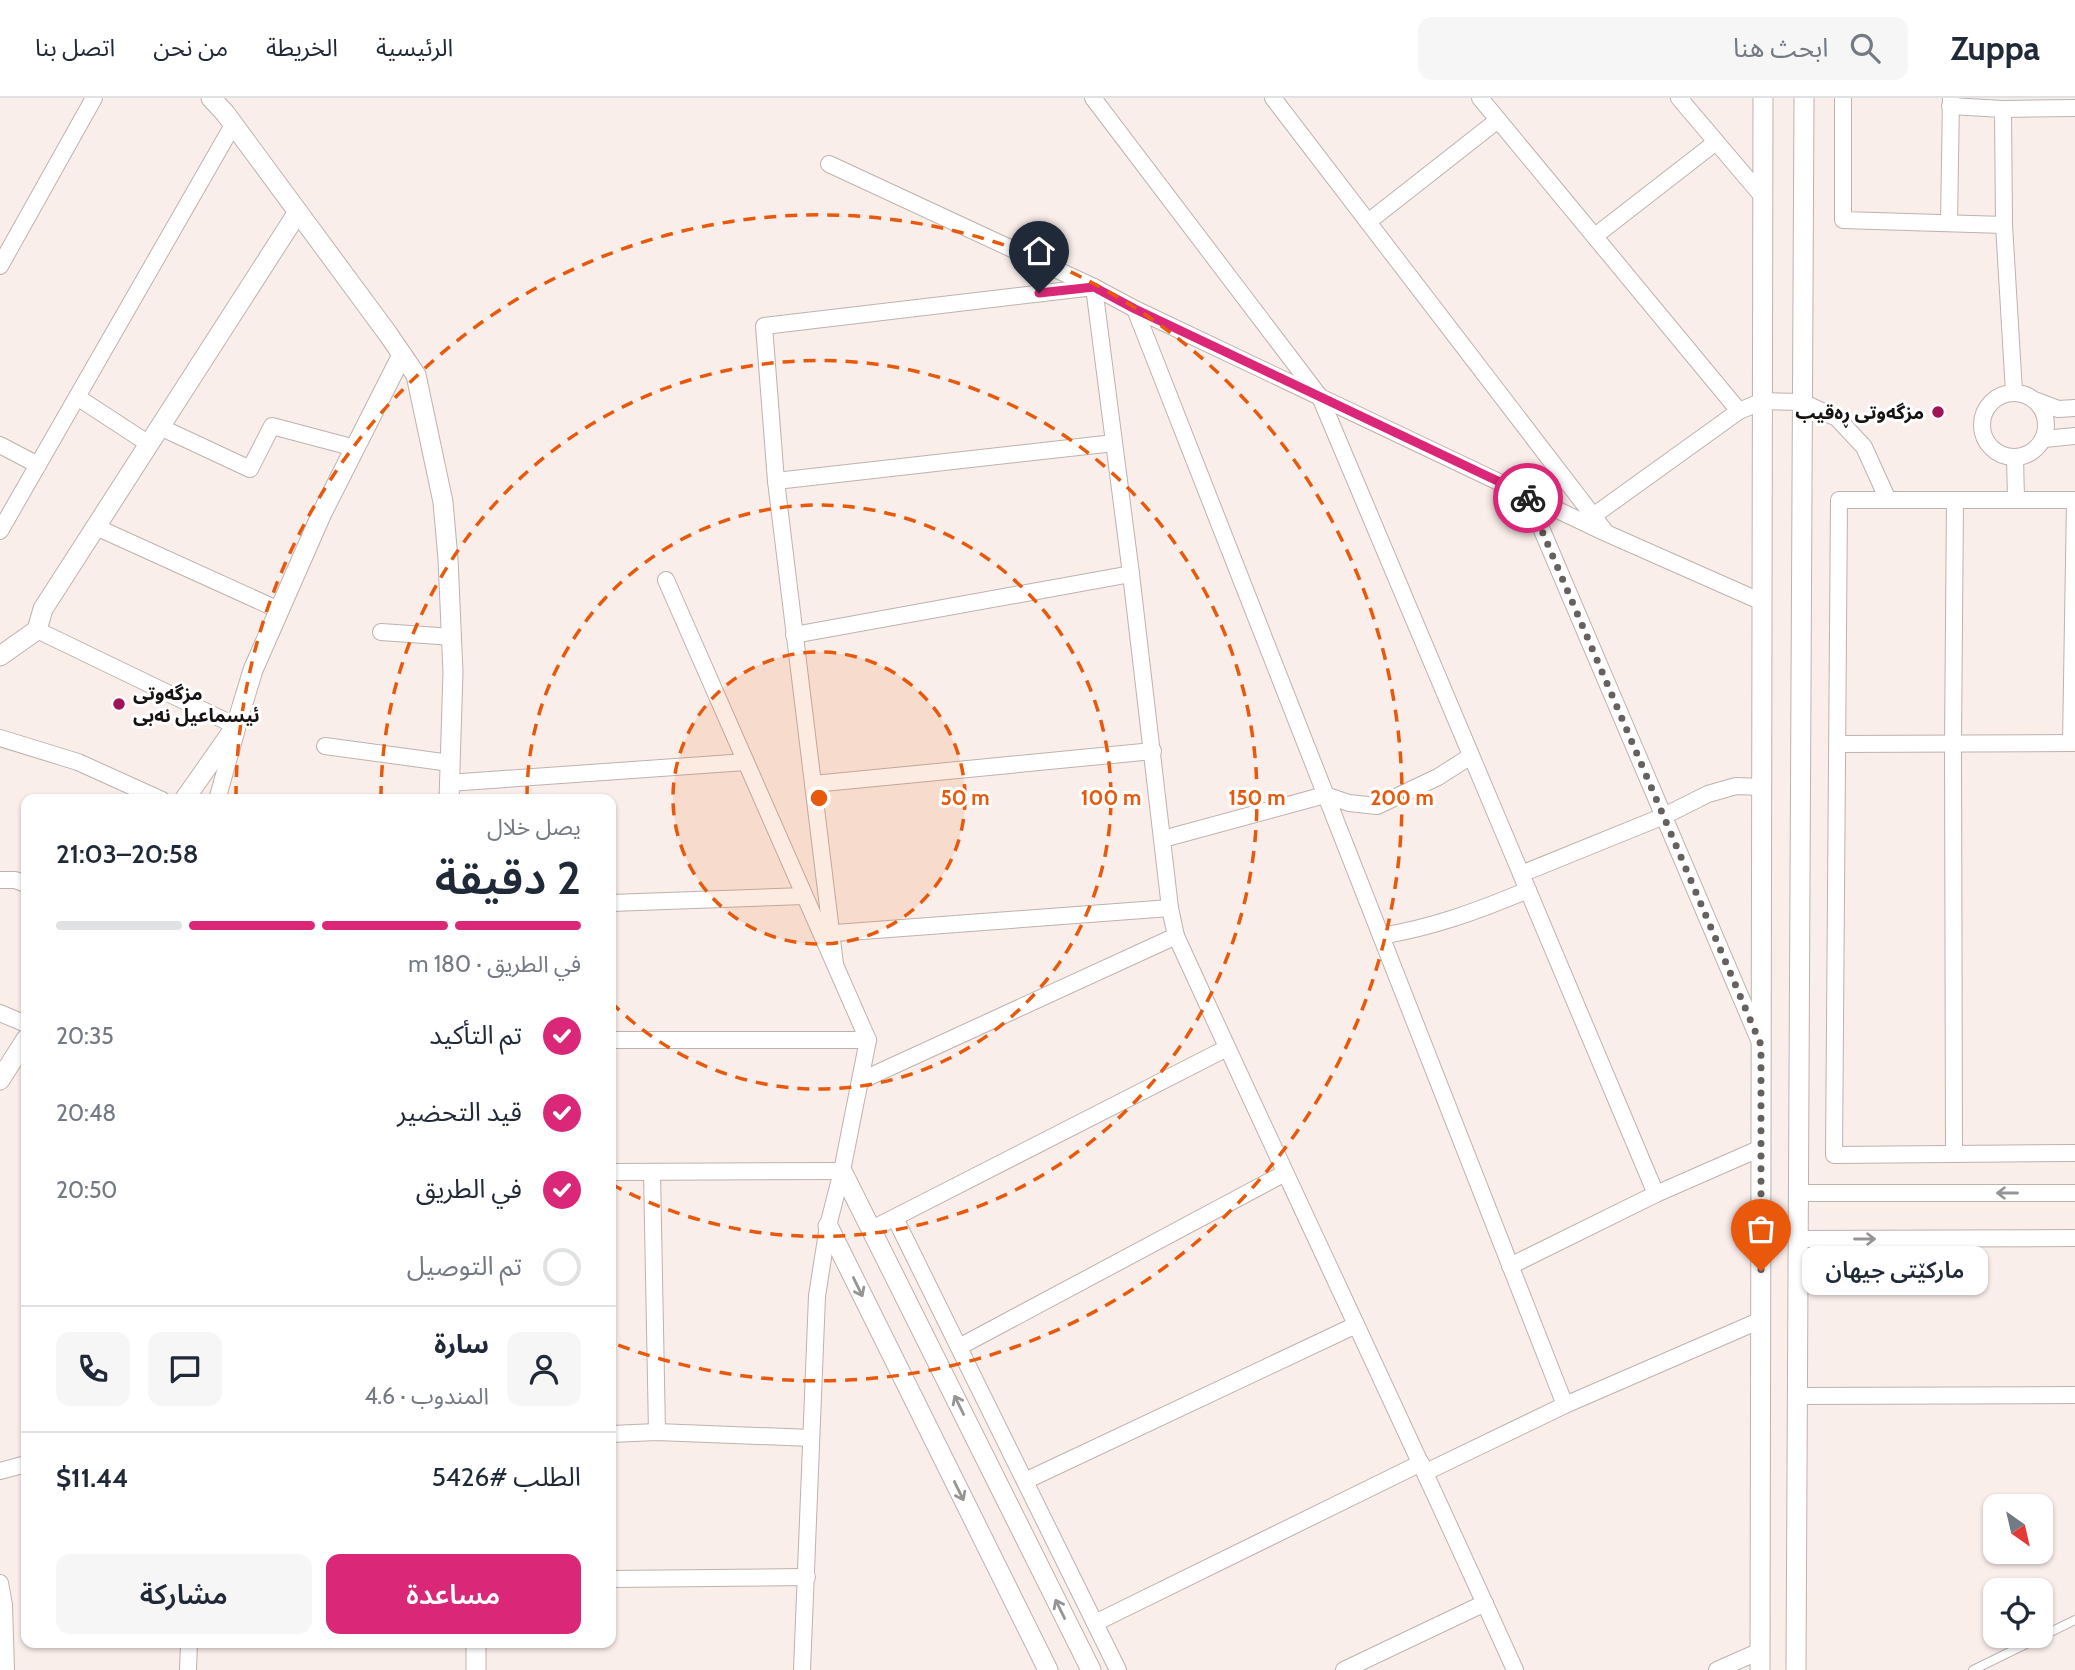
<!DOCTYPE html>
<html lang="ar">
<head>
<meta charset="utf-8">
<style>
  :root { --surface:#fff; --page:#f6f6f7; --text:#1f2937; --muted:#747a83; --line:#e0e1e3; --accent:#db2777 }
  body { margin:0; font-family:Cabin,"Noto Sans Arabic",sans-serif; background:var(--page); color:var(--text); direction:rtl; height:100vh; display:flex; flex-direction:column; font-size:26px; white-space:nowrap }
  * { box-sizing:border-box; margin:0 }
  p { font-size:23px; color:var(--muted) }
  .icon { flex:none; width:38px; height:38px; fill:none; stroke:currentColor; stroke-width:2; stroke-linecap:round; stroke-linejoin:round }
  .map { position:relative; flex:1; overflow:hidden; direction:ltr }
  .sheet { position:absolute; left:21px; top:696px; width:595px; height:854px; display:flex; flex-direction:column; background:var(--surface); border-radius:14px; box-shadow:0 2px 5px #0004; direction:rtl }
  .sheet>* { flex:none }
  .needle { width:46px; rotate:146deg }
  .fabs { position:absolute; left:1983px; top:1396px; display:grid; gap:14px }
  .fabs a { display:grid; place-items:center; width:70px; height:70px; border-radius:14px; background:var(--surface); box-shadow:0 2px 5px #0004; font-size:35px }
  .pin { position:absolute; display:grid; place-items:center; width:60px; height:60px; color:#fff; margin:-72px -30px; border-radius:50% 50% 50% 0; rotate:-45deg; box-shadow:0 0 7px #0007 }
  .pin .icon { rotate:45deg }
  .courier { position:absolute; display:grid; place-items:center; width:70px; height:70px; margin:-35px; border:5px solid #db2777; border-radius:50%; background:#fff; color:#222; box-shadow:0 2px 9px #0007 }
  .bubble { position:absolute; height:49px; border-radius:14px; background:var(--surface); box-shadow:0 2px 5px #0004; font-size:23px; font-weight:600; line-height:49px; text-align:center; direction:rtl }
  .summary em { font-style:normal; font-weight:600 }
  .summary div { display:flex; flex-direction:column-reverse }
  .summary { display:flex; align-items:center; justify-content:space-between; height:119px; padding:0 35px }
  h1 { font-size:46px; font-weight:600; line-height:52px }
  .bar { display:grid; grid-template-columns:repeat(4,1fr); gap:10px 7px; align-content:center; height:84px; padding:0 35px }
  .bar i { height:9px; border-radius:5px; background:var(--line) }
  .bar .active { background:var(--accent) }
  .bar p { grid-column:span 4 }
  .line { display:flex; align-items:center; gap:18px; padding:0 35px; border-top:2px solid var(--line) }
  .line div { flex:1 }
  .round { display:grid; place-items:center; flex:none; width:74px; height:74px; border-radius:14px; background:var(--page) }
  ol { padding:0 35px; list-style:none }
  li { display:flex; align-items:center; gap:21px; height:77px }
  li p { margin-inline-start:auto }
  li .icon { padding:7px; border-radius:50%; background:var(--accent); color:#fff; stroke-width:4 }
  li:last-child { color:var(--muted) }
  li i { width:38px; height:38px; border:4px solid var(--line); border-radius:50% }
  .cta { display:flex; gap:14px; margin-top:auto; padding:14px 35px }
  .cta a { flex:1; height:80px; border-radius:14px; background:var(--accent); color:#fff; font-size:28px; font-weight:600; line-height:80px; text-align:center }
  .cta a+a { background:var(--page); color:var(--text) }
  header { display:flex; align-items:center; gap:42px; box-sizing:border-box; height:98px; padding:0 35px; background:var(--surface); border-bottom:2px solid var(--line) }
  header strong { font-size:33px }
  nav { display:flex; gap:38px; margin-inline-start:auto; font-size:24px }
  .search { width:490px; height:63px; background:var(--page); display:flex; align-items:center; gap:18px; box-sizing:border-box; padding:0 24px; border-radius:14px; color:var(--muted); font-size:26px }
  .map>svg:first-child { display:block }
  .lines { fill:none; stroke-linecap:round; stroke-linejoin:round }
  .service-casing { stroke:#beb2ae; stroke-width:10 }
  .minor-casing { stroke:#beb2ae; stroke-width:18 }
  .tertiary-casing { stroke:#beb2ae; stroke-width:21 }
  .service { stroke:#fff; stroke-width:8 }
  .minor { stroke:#fff; stroke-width:16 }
  .tertiary { stroke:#fff; stroke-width:19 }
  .oneway { stroke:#979594 }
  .done { stroke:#66605e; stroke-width:7; stroke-dasharray:0 12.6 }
  .route { stroke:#db2777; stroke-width:9 }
  .ring { fill:none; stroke:#e8590c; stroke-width:3.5; stroke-dasharray:12 9 }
  .poi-dot { fill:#a21256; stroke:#fff; stroke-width:2.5 }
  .labels { text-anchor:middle; stroke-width:6; stroke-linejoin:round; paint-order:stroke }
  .poi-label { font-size:19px; font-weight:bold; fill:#171312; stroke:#fff; text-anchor:end }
  .centre { fill:#e8590c; stroke:#fff; stroke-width:3.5 }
  .ring-label { font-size:21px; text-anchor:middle; font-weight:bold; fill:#e8590c; stroke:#fff; stroke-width:6; stroke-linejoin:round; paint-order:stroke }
</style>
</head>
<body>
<header>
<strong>Zuppa</strong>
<div class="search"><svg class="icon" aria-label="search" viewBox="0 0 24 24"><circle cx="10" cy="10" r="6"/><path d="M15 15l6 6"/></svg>ابحث هنا</div>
<nav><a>الرئيسية</a><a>الخريطة</a><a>من نحن</a><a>اتصل بنا</a></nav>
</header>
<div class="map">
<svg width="2075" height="1572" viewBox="0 0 2075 1572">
  <rect width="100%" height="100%" fill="#faeeea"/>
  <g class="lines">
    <defs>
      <path id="service" d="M1973,1572L2075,1522"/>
      <g id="minor">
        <path d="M1093,0L1320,299L1656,1096"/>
        <path d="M1273,0L1604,432"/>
        <path d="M1480,0L1739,313"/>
        <path d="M1679,0L1763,99"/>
        <path d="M1843,0V122L2004,127"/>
        <path d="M1950,8L2003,11L2075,10"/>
        <path d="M2003,11L2004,127L2014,294"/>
        <path d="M829,66L1094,189L1135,211L1606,435L1762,504"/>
        <path d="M1368,124L1498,22"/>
        <path d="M1949,125L1951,0"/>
        <path d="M1595,138L1716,44"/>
        <path d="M0,168L94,0"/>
        <path d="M1135,211L1565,1307"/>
        <circle cx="2014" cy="327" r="32"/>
        <path d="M77,299L149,346"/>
        <path d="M2037,303L2058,311L2075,310"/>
        <path d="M160,329L250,371L272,328L355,350"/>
        <path d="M2044,341L2075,338"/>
        <path d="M0,347L38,367"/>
        <path d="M2015,359L2016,402"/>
        <path d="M776,383L1114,345"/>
        <path d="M1527,397L1759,942"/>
        <path d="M2075,402H1839L1834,1057L2075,1055"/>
        <path d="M1593,418L1739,313L1763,303L1802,304L1837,320L1864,349L1888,402"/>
        <path d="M96,429L279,512"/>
        <path d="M0,433L233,27"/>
        <path d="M666,482L868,942L842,1073L828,1128L817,1198L802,1572"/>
        <path d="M37,532L236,628"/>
        <path d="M381,534L453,539"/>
        <path d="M794,537L1131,476"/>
        <path d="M0,640L78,664L162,702"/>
        <path d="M2071,645L2075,402"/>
        <path d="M1838,646L2075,645"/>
        <path d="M325,648L450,665"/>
        <path d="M448,685L746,664"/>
        <path d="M813,686L1153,653"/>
        <path d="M217,702L237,631"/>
        <path d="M1163,741L1325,697L1349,705L1377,708L1438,679L1471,658"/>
        <path d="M1521,776L1664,718L1708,696L1736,688L1762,689"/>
        <path d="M0,782H15L26,786"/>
        <path d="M611,805L804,798"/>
        <path d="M822,836L1170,810"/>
        <path d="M1381,838C1434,829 1478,813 1528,792"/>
        <path d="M835,866L776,383L764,228L1094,189L1131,476L1170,810L1176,838C1288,1083 1404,1326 1515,1572"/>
        <path d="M0,915L26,926"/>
        <path d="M611,942H868"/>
        <path d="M860,983L1176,838"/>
        <path d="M1954,1056L1953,646L1955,402"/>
        <path d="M611,1074L842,1073"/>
        <path d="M652,1074L657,1334"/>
        <path d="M1797,1095H2075"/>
        <path d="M895,1120L1118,1572"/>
        <path d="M872,1131L1227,950"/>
        <path d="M1797,1141L2075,1140"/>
        <path d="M1510,1168L1656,1096L1761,1050"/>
        <path d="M959,1249L1285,1075"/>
        <path d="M1796,1298L2075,1297"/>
        <path d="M611,1336L657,1334L811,1340"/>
        <path d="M0,1373L26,1366"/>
        <path d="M1426,1374L1565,1307L1761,1222"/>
        <path d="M1025,1383L1356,1227"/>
        <path d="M611,1481L807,1479"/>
        <path d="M0,1485L4,1507L6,1572"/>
        <path d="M1095,1525L1421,1365"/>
        <path d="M188,1572L189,1545"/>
        <path d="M1344,1572L1485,1505"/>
        <path d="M1717,1572L1760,1553"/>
      </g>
      <g id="tertiary">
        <path d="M211,0L225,15L388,236L416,277L443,404L448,461L453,574L449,702"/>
        <path d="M0,558L37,532L43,511L298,114"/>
        <path d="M184,702L236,628L253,572L322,415L402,257"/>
        <path d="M0,982L26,941"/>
        <path d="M842,1073L1091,1572"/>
        <path d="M828,1128L1048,1572"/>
        <path d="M476,1545V1572"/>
        <path d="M1760,1572L1763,0"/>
        <path d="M1796,1572L1804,0"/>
      </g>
    </defs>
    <use href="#service" class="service-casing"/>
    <use href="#minor" class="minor-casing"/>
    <use href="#tertiary" class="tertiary-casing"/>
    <use href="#service" class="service"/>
    <use href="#minor" class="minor"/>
    <use href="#tertiary" class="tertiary"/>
  </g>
  <defs><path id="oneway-shaft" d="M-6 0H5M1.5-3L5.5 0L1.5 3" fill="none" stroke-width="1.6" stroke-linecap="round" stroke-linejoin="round" transform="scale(1.75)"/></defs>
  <g class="oneway">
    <use href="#oneway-shaft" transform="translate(2007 1095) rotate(-180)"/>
    <use href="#oneway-shaft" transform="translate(1865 1141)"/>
    <use href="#oneway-shaft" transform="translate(858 1189) rotate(64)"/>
    <use href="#oneway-shaft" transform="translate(959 1307) rotate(-116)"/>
    <use href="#oneway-shaft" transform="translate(959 1393) rotate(64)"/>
    <use href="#oneway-shaft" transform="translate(1060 1511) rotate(-116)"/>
  </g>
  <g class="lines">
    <path class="done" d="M1528,400L1761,947V1173"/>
    <path class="route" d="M1039,195L1094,189L1135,211L1527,397L1528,400"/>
  </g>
  <circle cx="819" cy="700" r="146" fill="#e8590c" fill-opacity=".12"/>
  <g class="ring">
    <circle cx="819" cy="700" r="146"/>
    <path d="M527 700A292 292 0 1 1 613 906"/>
    <path d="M381 700A438 438 0 1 1 613 1087"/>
    <path d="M236 700A583 583 0 1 1 615 1246"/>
  </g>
  <g class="poi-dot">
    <circle cx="1938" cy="314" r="7"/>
    <circle cx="119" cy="606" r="7"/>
  </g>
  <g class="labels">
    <g class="poi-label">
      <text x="1924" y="321">مزگەوتی ڕەقیب</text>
      <text x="133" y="602" text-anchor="start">مزگەوتی<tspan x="133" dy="22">ئیسماعیل نەبی</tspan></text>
    </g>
  </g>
  <circle cx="819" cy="700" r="10" class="centre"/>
  <g class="ring-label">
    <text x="965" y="707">50 m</text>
    <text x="1111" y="707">100 m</text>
    <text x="1257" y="707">150 m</text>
    <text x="1402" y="707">200 m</text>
  </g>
</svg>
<div class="fabs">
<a><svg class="needle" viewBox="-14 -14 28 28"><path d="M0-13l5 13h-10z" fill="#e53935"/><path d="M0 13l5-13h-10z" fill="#747a83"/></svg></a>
<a><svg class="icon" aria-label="locate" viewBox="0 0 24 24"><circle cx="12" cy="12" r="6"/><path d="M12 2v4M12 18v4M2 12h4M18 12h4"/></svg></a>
</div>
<div class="pin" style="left:1761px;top:1173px;background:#ea580c"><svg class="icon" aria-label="bag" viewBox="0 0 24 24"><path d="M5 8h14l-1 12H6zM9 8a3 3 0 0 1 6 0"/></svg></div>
<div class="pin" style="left:1039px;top:195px;background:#1f2937"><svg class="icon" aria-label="home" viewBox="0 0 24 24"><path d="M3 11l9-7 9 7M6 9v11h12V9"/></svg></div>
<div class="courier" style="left:1528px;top:400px"><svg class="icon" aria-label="bike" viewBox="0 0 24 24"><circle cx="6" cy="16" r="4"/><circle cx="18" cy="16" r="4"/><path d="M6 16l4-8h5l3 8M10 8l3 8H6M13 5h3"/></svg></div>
<div class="bubble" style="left:1802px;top:1148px;width:186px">مارکێتی جیهان</div>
<section class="sheet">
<div class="summary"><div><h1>2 دقيقة</h1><p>يصل خلال</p></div><em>20:58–21:03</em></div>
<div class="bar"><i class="active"></i><i class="active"></i><i class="active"></i><i></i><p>في الطريق · 180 m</p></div>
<ol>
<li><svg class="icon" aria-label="check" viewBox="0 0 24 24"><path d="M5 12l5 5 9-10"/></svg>تم التأكيد<p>20:35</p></li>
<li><svg class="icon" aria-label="check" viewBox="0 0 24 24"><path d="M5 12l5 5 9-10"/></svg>قيد التحضير<p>20:48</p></li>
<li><svg class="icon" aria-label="check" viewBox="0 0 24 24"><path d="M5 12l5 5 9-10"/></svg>في الطريق<p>20:50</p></li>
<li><i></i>تم التوصيل</li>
</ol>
<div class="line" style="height:126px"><a class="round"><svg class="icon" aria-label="person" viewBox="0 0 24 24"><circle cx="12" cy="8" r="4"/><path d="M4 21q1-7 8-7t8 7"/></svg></a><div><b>سارة</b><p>المندوب · 4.6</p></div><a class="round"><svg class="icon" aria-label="chat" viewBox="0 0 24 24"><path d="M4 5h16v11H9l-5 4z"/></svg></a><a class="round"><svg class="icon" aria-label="phone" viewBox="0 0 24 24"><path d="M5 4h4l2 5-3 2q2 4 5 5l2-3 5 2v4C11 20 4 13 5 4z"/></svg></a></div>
<div class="line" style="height:91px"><div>الطلب #5426</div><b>$11.44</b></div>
<div class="cta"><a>مساعدة</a><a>مشاركة</a></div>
</section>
</div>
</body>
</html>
